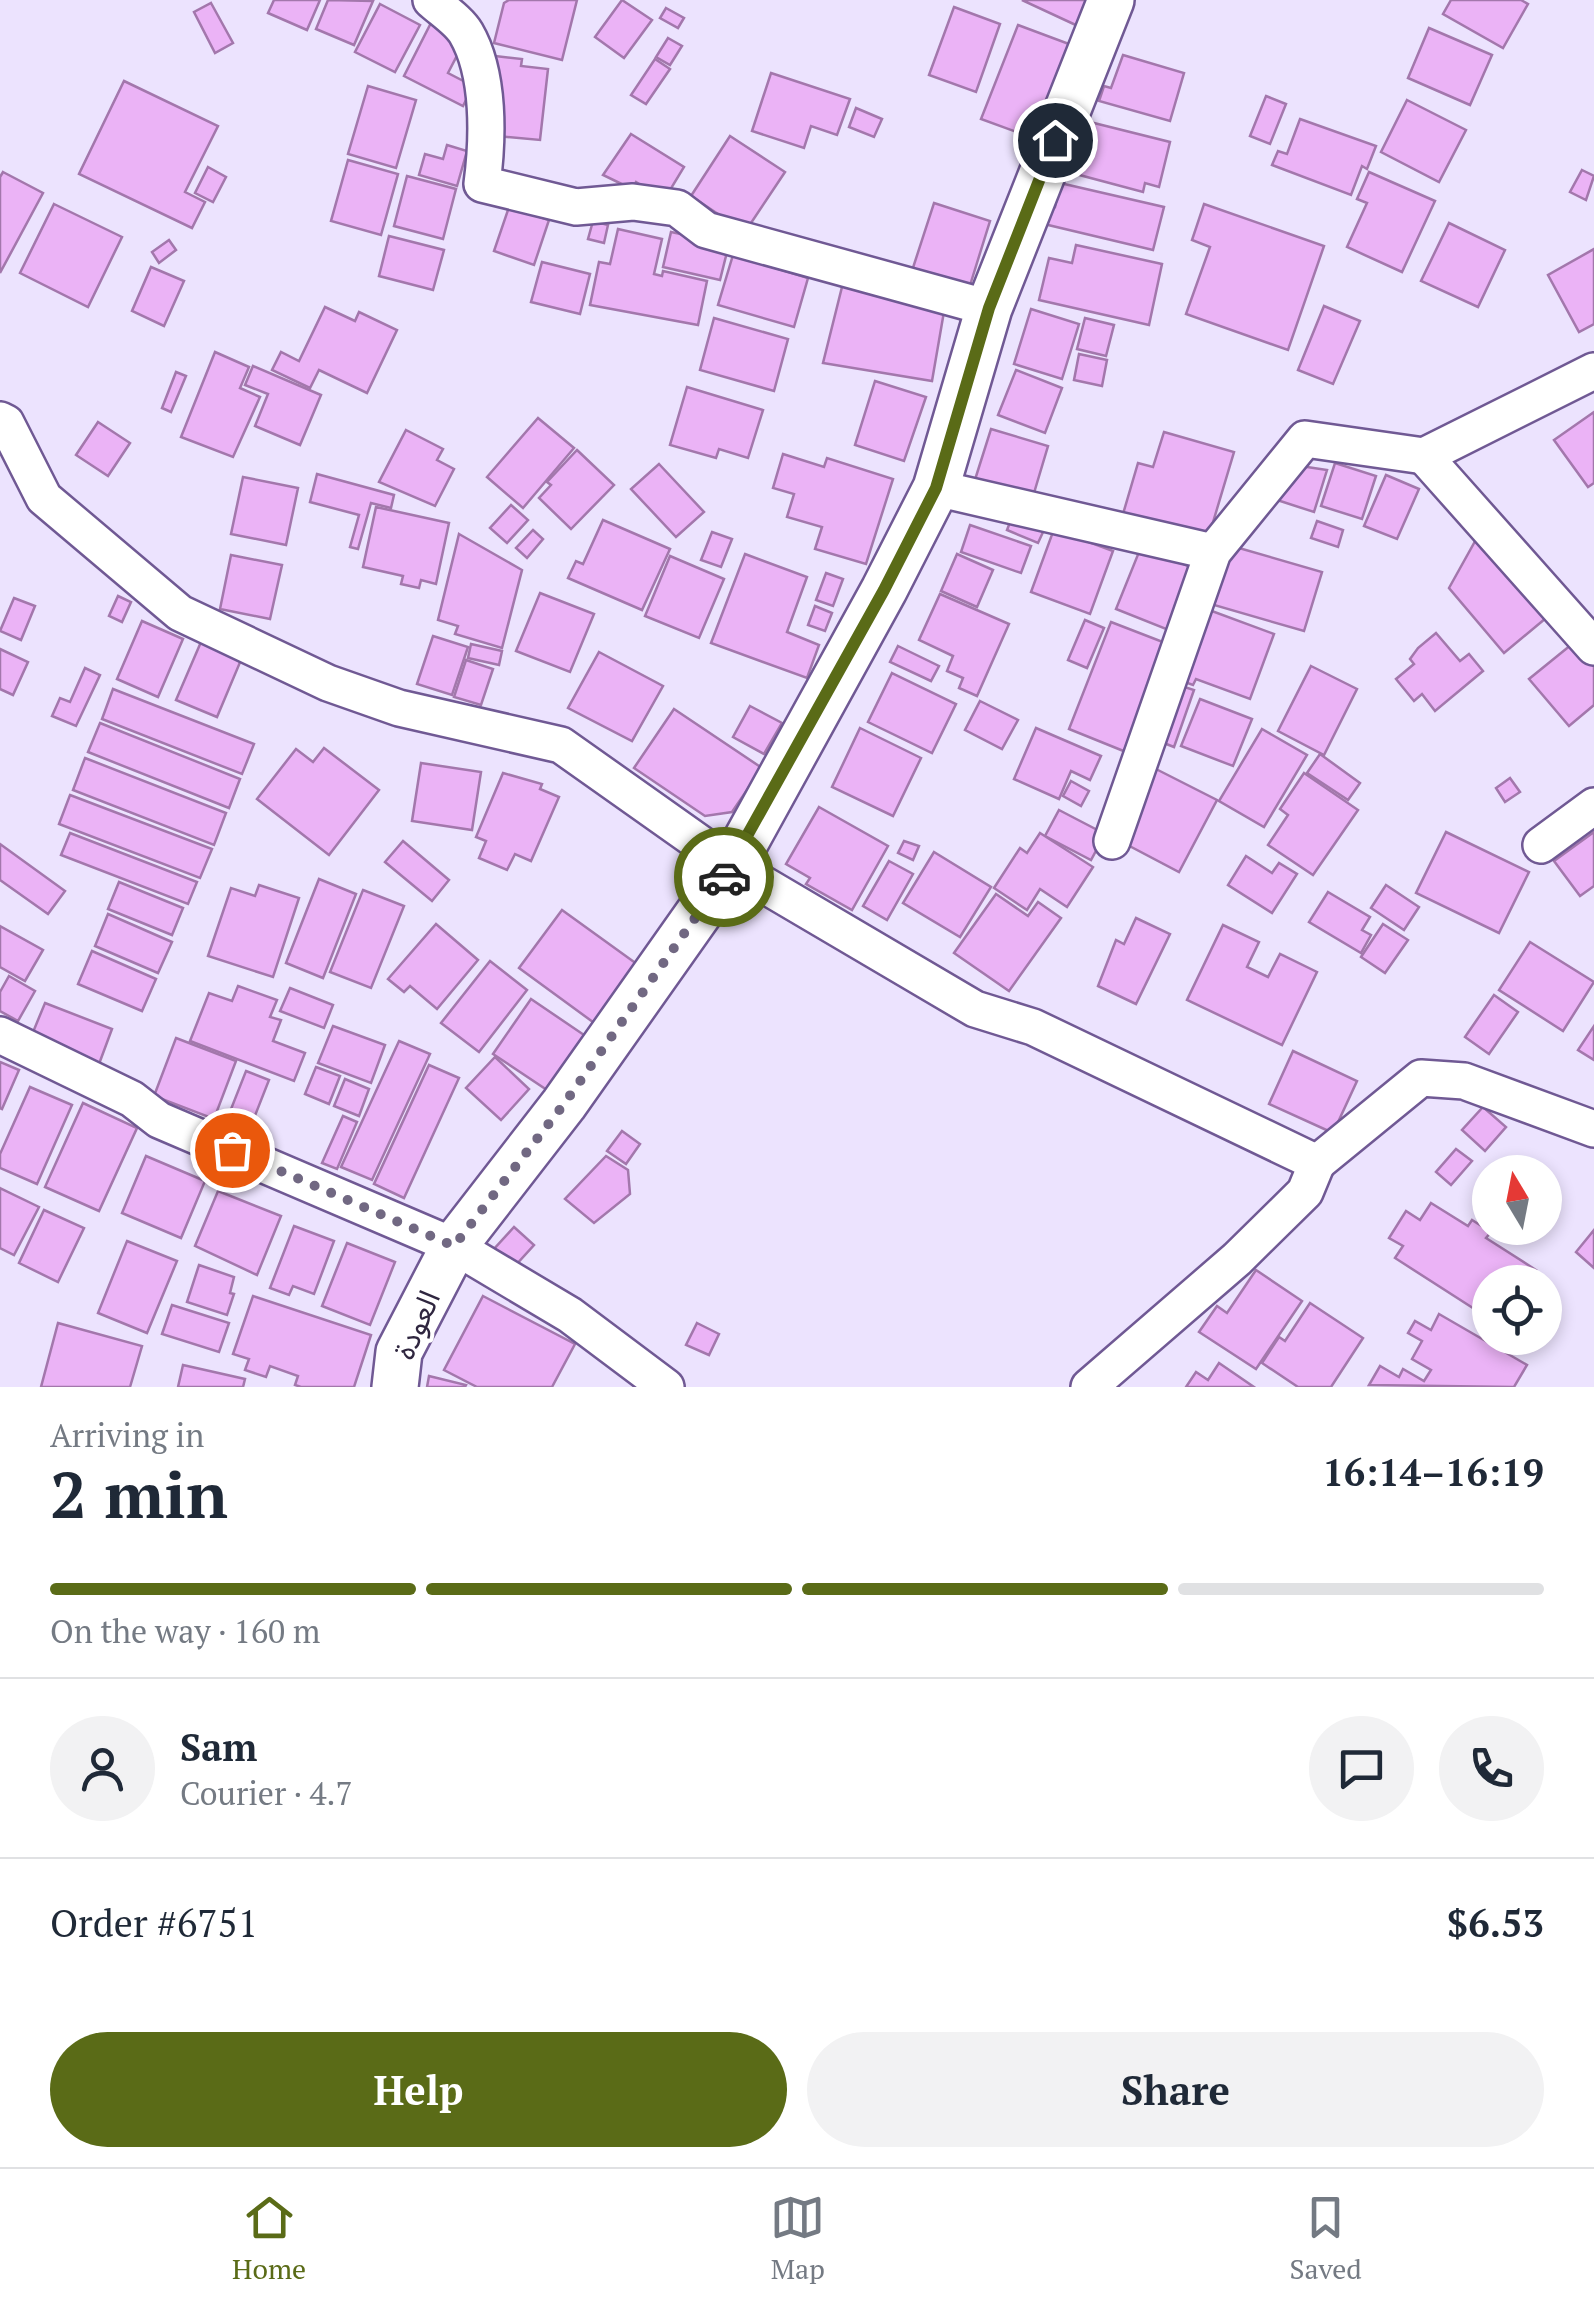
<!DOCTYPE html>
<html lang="en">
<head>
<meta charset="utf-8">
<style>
  :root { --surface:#fff; --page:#f2f2f3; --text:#1f2937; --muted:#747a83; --line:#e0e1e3; --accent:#5a6b17 }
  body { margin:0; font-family:"PT Serif","Noto Sans Arabic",serif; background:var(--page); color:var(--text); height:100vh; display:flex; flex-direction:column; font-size:38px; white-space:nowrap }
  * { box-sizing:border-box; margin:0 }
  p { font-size:32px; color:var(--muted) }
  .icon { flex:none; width:55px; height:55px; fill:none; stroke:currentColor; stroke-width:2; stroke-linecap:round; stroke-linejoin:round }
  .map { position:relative; height:1387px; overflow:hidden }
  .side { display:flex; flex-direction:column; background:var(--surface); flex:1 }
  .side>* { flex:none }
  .needle { width:65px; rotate:350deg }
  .controls { position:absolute; left:1472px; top:1155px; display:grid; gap:20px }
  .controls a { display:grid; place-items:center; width:90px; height:90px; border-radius:50%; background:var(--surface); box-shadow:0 5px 15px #0003; font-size:50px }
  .pin { position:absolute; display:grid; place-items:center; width:85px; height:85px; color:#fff; margin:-42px; border:5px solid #fff; border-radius:50%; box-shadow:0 2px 10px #0007 }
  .courier { position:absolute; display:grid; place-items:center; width:100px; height:100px; margin:-50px; border:8px solid #5a6b17; border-radius:50%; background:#fff; color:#222; box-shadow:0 2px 12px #0007 }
  .headline em { font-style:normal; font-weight:600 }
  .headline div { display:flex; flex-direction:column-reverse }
  .headline { display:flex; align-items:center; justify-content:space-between; height:170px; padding:0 50px }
  h1 { font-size:65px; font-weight:600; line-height:75px }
  .bar { display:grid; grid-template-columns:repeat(4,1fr); gap:15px 10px; align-content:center; height:120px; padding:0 50px }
  .bar i { height:12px; border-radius:8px; background:var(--line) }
  .bar .active { background:var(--accent) }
  .bar p { grid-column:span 4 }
  .line { display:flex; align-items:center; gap:25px; padding:0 50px; border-top:2px solid var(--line) }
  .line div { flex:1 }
  .round { display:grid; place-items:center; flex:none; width:105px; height:105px; border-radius:52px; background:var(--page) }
  .action { display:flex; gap:20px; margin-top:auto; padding:20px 50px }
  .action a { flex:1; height:115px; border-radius:60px; background:var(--accent); color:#fff; font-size:40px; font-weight:600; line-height:115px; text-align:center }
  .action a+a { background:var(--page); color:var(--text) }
  .tab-bar { display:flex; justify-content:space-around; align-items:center; height:140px; border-top:2px solid var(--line); background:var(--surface); font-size:28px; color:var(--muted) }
  .tab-bar a { display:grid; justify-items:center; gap:5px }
  .tab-bar .active { color:var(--accent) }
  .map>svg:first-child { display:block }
  .building { fill:#ebb3f6; stroke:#a377ac; stroke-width:2.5 }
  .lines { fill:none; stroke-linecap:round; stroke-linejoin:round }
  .minor-casing { stroke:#705994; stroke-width:40 }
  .major-casing { stroke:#705994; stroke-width:50 }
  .minor { stroke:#fff; stroke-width:35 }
  .major { stroke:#fff; stroke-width:45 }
  .done { stroke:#716882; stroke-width:10; stroke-dasharray:0 18 }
  .route { stroke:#5a6b17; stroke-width:12 }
  .labels { text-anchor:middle; stroke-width:8; stroke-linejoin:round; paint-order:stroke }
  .street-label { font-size:30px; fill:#2f263f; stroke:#fff }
</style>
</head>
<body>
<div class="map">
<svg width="1594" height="1387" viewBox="0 0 1594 1387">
  <rect width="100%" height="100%" fill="#ece3fe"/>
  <g class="building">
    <path d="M274,0H320L307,30L268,13Z"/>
    <path d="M328,0L373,1L354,45L316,29Z"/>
    <path d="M509,0H577L562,60L494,43L504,3Z"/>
    <path d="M622,0L652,20L624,58L595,37Z"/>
    <path d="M1022,0H1093L1080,27Z"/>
    <path d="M1451,0H1521L1528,4L1503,48L1443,14Z"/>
    <path d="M211,3L233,43L215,53L194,12Z"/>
    <path d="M380,4L420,25L395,72L355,52Z"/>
    <path d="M954,7L1000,24L976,92L929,75Z"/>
    <path d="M666,8L684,18L678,28L660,18Z"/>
    <path d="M434,17L450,25L445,35L463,44L448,73L473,86L463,106L404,76Z"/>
    <path d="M1018,25L1069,44L1033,138L981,119Z"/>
    <path d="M1429,28L1492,55L1470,105L1408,78Z"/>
    <path d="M668,38L682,46L670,65L656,57Z"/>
    <path d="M1123,55L1184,73L1170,121L1099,101L1104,86L1111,88Z"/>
    <path d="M495,56L522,59L521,66L548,69L540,140L486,135Z"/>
    <path d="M655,59L670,69L646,104L631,95Z"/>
    <path d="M771,73L850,99L837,135L811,126L804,148L752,131Z"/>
    <path d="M124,81L218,126L185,192L205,202L192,228L79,174Z"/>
    <path d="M368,86L416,100L396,168L348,154Z"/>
    <path d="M1266,96L1286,104L1270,144L1250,136Z"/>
    <path d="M1407,100L1466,130L1439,182L1381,152Z"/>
    <path d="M856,108L882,119L874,137L849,127Z"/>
    <path d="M1300,119L1376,146L1367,169L1362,166L1351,195L1272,165L1278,151L1287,154Z"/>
    <path d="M1086,121L1170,142L1159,187L1145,183L1143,192L1072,173Z"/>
    <path d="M631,134L684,167L664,200L636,182L632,189L603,175Z"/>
    <path d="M730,136L785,172L745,232L691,196Z"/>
    <path d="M447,145L467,151L457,186L419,175L425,154L443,159Z"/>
    <path d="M348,160L398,174L381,235L331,221Z"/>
    <path d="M208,167L226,177L213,202L195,193Z"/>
    <path d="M1582,170L1594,176L1586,200L1570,192Z"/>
    <path d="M3,172L43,193L0,273V177Z"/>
    <path d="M1369,172L1435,201L1402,272L1347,247L1367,203L1357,199Z"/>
    <path d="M407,176L456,189L443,239L394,226Z"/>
    <path d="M1060,183L1164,207L1153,250L1044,224L1048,205L1055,207Z"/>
    <path d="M934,203L990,221L967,295L910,277Z"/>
    <path d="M54,204L122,237L88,307L20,273Z"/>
    <path d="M1204,204L1324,246L1288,350L1186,314L1210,247L1192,240Z"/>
    <path d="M509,207L549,220L534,265L494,251Z"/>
    <path d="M593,221L608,225L604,243L588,239Z"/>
    <path d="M1449,223L1505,250L1478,307L1421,281Z"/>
    <path d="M618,229L662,239L654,274L662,276L663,271L707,281L698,325L590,305L599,262L610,264Z"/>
    <path d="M671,232L729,244L720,280L663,267Z"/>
    <path d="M389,236L444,250L433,290L379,276Z"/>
    <path d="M169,240L176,250L159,263L152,252Z"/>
    <path d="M1076,245L1162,264L1149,325L1039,300L1049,258L1072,263Z"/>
    <path d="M1594,249V324L1579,332L1548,275Z"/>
    <path d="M733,255L808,278L794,327L718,305Z"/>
    <path d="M542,262L590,274L580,314L531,302Z"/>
    <path d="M151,267L184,281L164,326L132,311Z"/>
    <path d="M843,283L946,300L932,381L823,363Z"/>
    <path d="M1324,306L1360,321L1333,384L1298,370Z"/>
    <path d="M325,307L355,321L359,312L397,330L367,393L319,370L310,388L272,370L281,352L299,361Z"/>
    <path d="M1031,309L1079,324L1062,379L1014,364Z"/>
    <path d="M714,318L788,339L774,391L700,370Z"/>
    <path d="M1085,318L1114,325L1106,356L1077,349Z"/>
    <path d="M215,352L249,367L240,388L260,397L233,457L181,437Z"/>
    <path d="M1079,354L1107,360L1102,386L1074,380Z"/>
    <path d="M253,366L321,395L300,445L255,426L268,394L245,385Z"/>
    <path d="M1016,370L1062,388L1045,433L998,415Z"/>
    <path d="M176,372L186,376L171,412L162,408Z"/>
    <path d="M875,381L926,397L904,461L855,445Z"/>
    <path d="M687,387L763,410L748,458L719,449L716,458L670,445Z"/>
    <path d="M1594,412V483L1588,487L1554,440Z"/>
    <path d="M538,418L574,448L523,508L487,477Z"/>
    <path d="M98,422L130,443L108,476L76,455Z"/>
    <path d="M991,429L1048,446L1031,503L973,486Z"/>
    <path d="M406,430L443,449L437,460L454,469L435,506L379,482Z"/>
    <path d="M1164,432L1234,452L1208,539L1123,514L1138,463L1153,467Z"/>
    <path d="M577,450L614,485L571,529L539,498L551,485L547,482Z"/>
    <path d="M783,454L824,467L827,458L893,479L866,564L815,549L822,527L787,517L794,494L773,488Z"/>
    <path d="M1335,463L1376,476L1362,519L1321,506Z"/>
    <path d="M659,464L704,512L676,537L631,489Z"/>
    <path d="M1294,465L1327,470L1314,512L1274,499Z"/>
    <path d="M317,474L394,495L391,508L371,503L358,549L350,547L359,515L310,502Z"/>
    <path d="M1386,475L1419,489L1397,539L1364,526Z"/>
    <path d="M243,477L298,488L286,545L231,534Z"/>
    <path d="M511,505L528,520L507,543L490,528Z"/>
    <path d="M376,507L449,523L436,584L421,580L419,588L401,584L403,576L363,567Z"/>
    <path d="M1012,517L1044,530L1038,543L1007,530Z"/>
    <path d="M603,520L670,549L642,610L568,578L576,561L583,564Z"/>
    <path d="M1317,521L1343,530L1338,547L1311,538Z"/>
    <path d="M970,525L1031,546L1021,573L961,552Z"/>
    <path d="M1054,529L1113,551L1090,614L1031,592Z"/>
    <path d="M533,530L543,539L527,558L516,548Z"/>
    <path d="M712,532L732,539L721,567L701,560Z"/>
    <path d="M459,534L522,570L502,648L455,634L458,626L438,620Z"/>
    <path d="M1478,536L1546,618L1504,653L1449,588Z"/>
    <path d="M1232,546L1322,572L1304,631L1214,605Z"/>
    <path d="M1141,547L1201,571L1176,633L1116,609Z"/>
    <path d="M745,554L807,577L787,632L819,645L807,678L711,643Z"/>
    <path d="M957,554L993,570L977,607L941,591Z"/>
    <path d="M231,555L282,565L270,619L220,609Z"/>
    <path d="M670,556L724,579L699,638L645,616Z"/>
    <path d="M826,573L843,579L833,606L816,600Z"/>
    <path d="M540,593L594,614L570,672L516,651Z"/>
    <path d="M940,594L1009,624L977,696L959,688L963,678L947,671L953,656L919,640Z"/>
    <path d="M118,596L131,602L122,622L109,616Z"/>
    <path d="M14,598L35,606L21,640L0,631Z"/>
    <path d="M815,606L832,613L825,631L808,625Z"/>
    <path d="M1201,607L1274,634L1250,699L1196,679L1193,685L1176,679Z"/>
    <path d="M1085,620L1104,628L1087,668L1068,660Z"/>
    <path d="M142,621L183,639L158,697L117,679Z"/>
    <path d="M1111,622L1168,644L1126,752L1069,729Z"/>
    <path d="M1436,633L1460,661L1469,654L1483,671L1435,711L1422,694L1414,701L1396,679L1414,664L1410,659L1418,648Z"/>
    <path d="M433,636L468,647L452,695L417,684Z"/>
    <path d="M1577,640L1594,661V705L1569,726L1529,679Z"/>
    <path d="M201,642L241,660L217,717L176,700Z"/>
    <path d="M471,644L502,651L499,665L468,658Z"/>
    <path d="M898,646L939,666L931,681L890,662Z"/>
    <path d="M0,649L28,662L13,695L0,689Z"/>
    <path d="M599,652L663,686L632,741L568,708Z"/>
    <path d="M466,660L493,669L481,705L454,697Z"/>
    <path d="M1311,666L1357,689L1324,755L1278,731Z"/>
    <path d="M85,668L100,675L76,726L52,716L60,698L70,702Z"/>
    <path d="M892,673L956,704L932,753L868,722Z"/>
    <path d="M1172,683L1194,690L1174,747L1151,738Z"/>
    <path d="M113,689L254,744L242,774L102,719Z"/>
    <path d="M1200,699L1252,719L1233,766L1181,746Z"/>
    <path d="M980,701L1018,720L1002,749L965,730Z"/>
    <path d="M750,706L782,723L764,754L733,737Z"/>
    <path d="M674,709L762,768L732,812L705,816L634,768Z"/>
    <path d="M100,723L240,779L229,808L88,752Z"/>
    <path d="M860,728L921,758L893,816L832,787Z"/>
    <path d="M1036,728L1101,756L1090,780L1071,771L1059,799L1014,779Z"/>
    <path d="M1262,729L1307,755L1264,827L1219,801Z"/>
    <path d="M324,748L379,790L329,855L257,799L296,749L313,762Z"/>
    <path d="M1320,754L1360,783L1348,800L1307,773Z"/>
    <path d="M85,758L226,813L214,845L73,790Z"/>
    <path d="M421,763L481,772L472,830L412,821Z"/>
    <path d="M1152,767L1217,800L1179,872L1120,841Z"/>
    <path d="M503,773L542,784L540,789L559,797L531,861L515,854L507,870L479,858L486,841L476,837Z"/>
    <path d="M1304,773L1358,810L1313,875L1268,845L1288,815L1280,809Z"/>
    <path d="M1510,778L1520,792L1505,802L1496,788Z"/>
    <path d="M1071,781L1089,791L1081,806L1063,796Z"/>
    <path d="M70,795L212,849L200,878L59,824Z"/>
    <path d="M819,807L888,846L852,910L806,884L810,878L786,864Z"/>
    <path d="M1059,810L1105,834L1091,860L1045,836Z"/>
    <path d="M1446,832L1529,872L1499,933L1416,893Z"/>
    <path d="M1594,832V886L1580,896L1554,861Z"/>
    <path d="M70,833L197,882L188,904L61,855Z"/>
    <path d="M1040,833L1093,867L1067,907L1040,889L1027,910L994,888L1020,848L1027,853Z"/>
    <path d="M403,841L449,880L432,901L385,862Z"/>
    <path d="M904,841L919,846L913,860L898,853Z"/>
    <path d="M0,844L65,891L48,914L0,880Z"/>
    <path d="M934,852L991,887L960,937L903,903Z"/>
    <path d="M1246,856L1272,873L1279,863L1297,874L1272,913L1228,885Z"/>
    <path d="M889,861L913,874L887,920L863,906Z"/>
    <path d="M319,879L356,894L323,978L286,963Z"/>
    <path d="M119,882L183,908L172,935L108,909Z"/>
    <path d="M259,885L299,898L273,977L208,956L231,888L255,896Z"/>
    <path d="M1386,885L1419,907L1404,930L1371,908Z"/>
    <path d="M363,890L404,906L371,988L330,972Z"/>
    <path d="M1328,892L1370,917L1362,930L1371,935L1361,953L1309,922Z"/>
    <path d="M996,894L1028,916L1038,902L1061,918L1009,991L954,953Z"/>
    <path d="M562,910L641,967L597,1025L519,968Z"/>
    <path d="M108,914L172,942L158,973L95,946Z"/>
    <path d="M1136,918L1170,934L1136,1004L1098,986L1116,940L1124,944Z"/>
    <path d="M436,924L478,960L437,1009L410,986L404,992L388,979Z"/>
    <path d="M1383,924L1408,940L1385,973L1361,957Z"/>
    <path d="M1223,925L1259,942L1247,967L1268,977L1280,954L1317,972L1282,1045L1187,1000Z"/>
    <path d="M0,926L43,950L25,981L0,967Z"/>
    <path d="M1530,942L1594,982L1563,1031L1499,990Z"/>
    <path d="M92,951L156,979L142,1011L78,984Z"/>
    <path d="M490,961L527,990L479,1052L441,1023Z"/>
    <path d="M9,976L35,991L18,1021L0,1011V992Z"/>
    <path d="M238,986L277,1000L270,1017L281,1020L273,1041L305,1053L294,1081L190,1041L209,993L232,1001Z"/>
    <path d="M290,988L333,1005L324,1028L280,1011Z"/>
    <path d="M1494,995L1518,1012L1489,1054L1465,1037Z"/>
    <path d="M531,999L587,1037L550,1092L493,1054Z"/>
    <path d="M45,1003L112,1029L99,1064L31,1037Z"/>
    <path d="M333,1026L385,1045L371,1083L318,1063Z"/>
    <path d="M1594,1026V1060L1578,1050Z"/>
    <path d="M176,1038L236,1061L214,1119L154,1096Z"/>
    <path d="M399,1041L430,1054L372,1180L341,1167Z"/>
    <path d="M1293,1051L1357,1081L1333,1133L1269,1104Z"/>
    <path d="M495,1057L529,1089L501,1120L466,1088Z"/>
    <path d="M0,1062L19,1070L2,1109L0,1108Z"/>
    <path d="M429,1065L459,1078L404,1198L374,1184Z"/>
    <path d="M316,1067L340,1076L329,1104L305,1094Z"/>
    <path d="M246,1071L269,1080L245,1141L222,1132Z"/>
    <path d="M345,1079L369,1089L359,1116L334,1106Z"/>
    <path d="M30,1087L72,1105L37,1184L0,1168V1154Z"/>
    <path d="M83,1103L137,1128L99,1211L45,1187Z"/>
    <path d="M1483,1107L1506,1127L1485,1151L1462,1130Z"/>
    <path d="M343,1116L357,1122L337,1169L322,1163Z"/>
    <path d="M622,1131L640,1144L626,1164L607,1151Z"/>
    <path d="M1456,1149L1472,1161L1451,1185L1436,1172Z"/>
    <path d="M146,1156L205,1181L181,1238L122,1213Z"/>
    <path d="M606,1156L628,1170L630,1194L594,1223L565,1199Z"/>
    <path d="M0,1188L39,1207L14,1255L0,1248Z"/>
    <path d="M218,1191L281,1216L257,1275L195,1246Z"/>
    <path d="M1431,1203L1468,1226L1472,1220L1491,1232L1486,1238L1536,1270L1528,1282H1490V1319L1395,1258L1403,1246L1389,1238L1406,1211L1420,1220Z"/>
    <path d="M44,1210L84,1228L58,1282L19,1263Z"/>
    <path d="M294,1226L334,1241L314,1294L293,1286L289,1295L270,1288Z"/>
    <path d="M514,1227L534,1245L514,1267L494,1249Z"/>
    <path d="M1594,1230V1268L1576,1252Z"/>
    <path d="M127,1241L177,1261L147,1333L98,1313Z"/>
    <path d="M347,1243L395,1262L370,1325L322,1306Z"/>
    <path d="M199,1265L234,1277L230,1293L234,1294L227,1315L187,1302Z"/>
    <path d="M1256,1270L1302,1301L1256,1369L1199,1332L1217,1306L1227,1313Z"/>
    <path d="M253,1296L371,1335L354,1387H301L295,1385L298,1376L270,1366L266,1377L245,1370L249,1359L233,1354Z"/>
    <path d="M483,1296L575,1344L552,1387H477L444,1370Z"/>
    <path d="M1310,1303L1363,1338L1331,1387H1298L1262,1363L1279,1337L1285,1341Z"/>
    <path d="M172,1305L229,1323L219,1352L162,1334Z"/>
    <path d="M1439,1314L1527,1365L1514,1387L1369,1385L1380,1366L1399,1377L1403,1369L1424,1381L1431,1370L1412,1359L1422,1341L1408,1333L1415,1321L1431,1330Z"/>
    <path d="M58,1323L142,1346L130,1387H41Z"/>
    <path d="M697,1323L719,1334L709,1355L686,1345Z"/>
    <path d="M1219,1363L1254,1387H1186L1196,1372L1208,1380Z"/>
    <path d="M183,1365L245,1379L243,1387H178Z"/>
    <path d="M429,1376L466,1385L465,1387H427Z"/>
  </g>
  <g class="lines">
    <defs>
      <g id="minor">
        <path d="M431,0C442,10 459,21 466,33C490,74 488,139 482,184L576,207L633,202L677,208L706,230L989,308"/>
        <path d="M0,420L6,423L44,498L180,613L328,683L399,708L561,745L732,866L975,1009L1033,1027L1317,1163L1305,1192L1237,1259L1089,1387"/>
        <path d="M1424,456L1594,647"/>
        <path d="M936,488L1213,552"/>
        <path d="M1112,841L1213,552L1305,439L1424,456L1594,371"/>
        <path d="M1541,845L1594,806"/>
        <path d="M0,1035L132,1099L159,1120L454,1246L570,1315L666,1387"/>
        <path d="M1317,1163L1421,1078L1464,1081L1594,1129"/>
      </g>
      <path id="major" d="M395,1387L399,1352L454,1246L564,1104L732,866L884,590L936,488L989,308L1111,0"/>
    </defs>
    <use href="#minor" class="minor-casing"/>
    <use href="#major" class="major-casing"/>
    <use href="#minor" class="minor"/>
    <use href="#major" class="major"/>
  </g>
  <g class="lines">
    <path class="done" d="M232,1150L454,1246L564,1104L724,877"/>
    <path class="route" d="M724,877L884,590L936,488L989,308L1055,140"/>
  </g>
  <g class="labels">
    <g class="street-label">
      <text transform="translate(417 1325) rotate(-66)" y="10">العودة</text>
    </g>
  </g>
</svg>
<div class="controls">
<a><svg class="needle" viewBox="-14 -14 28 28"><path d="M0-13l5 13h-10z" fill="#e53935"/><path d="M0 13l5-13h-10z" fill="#747a83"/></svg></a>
<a><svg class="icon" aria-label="locate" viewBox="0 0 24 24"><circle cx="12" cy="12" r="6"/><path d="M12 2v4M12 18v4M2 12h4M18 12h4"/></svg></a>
</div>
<div class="pin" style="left:232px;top:1150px;background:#ea580c"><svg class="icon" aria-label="bag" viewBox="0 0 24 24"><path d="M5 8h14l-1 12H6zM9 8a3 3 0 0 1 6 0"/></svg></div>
<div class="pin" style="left:1055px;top:140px;background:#1f2937"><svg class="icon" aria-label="home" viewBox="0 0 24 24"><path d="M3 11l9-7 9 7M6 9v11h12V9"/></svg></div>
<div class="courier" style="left:724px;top:877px"><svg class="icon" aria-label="car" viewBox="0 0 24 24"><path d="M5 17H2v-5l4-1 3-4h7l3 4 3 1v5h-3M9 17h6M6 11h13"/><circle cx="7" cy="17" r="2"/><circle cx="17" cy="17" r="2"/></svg></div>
</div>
<section class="side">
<div class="headline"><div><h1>2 min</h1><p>Arriving in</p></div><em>16:14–16:19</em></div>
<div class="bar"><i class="active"></i><i class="active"></i><i class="active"></i><i></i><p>On the way · 160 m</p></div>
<div class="line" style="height:180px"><a class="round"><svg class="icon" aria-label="person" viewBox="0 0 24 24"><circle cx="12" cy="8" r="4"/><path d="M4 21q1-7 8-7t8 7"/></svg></a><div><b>Sam</b><p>Courier · 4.7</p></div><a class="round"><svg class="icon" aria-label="chat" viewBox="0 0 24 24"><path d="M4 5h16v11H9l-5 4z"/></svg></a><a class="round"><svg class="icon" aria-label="phone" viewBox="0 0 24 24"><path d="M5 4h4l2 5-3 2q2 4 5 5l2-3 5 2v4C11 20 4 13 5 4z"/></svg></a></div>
<div class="line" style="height:130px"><div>Order #6751</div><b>$6.53</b></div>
<div class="action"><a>Help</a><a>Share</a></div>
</section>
<nav class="tab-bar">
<a class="active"><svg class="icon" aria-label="home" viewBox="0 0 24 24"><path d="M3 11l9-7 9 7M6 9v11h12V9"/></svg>Home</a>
<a><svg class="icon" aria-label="map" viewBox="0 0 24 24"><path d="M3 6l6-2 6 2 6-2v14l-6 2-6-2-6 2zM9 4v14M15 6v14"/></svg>Map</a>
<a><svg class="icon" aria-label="saved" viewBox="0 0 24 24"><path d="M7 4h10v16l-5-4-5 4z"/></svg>Saved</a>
</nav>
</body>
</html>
